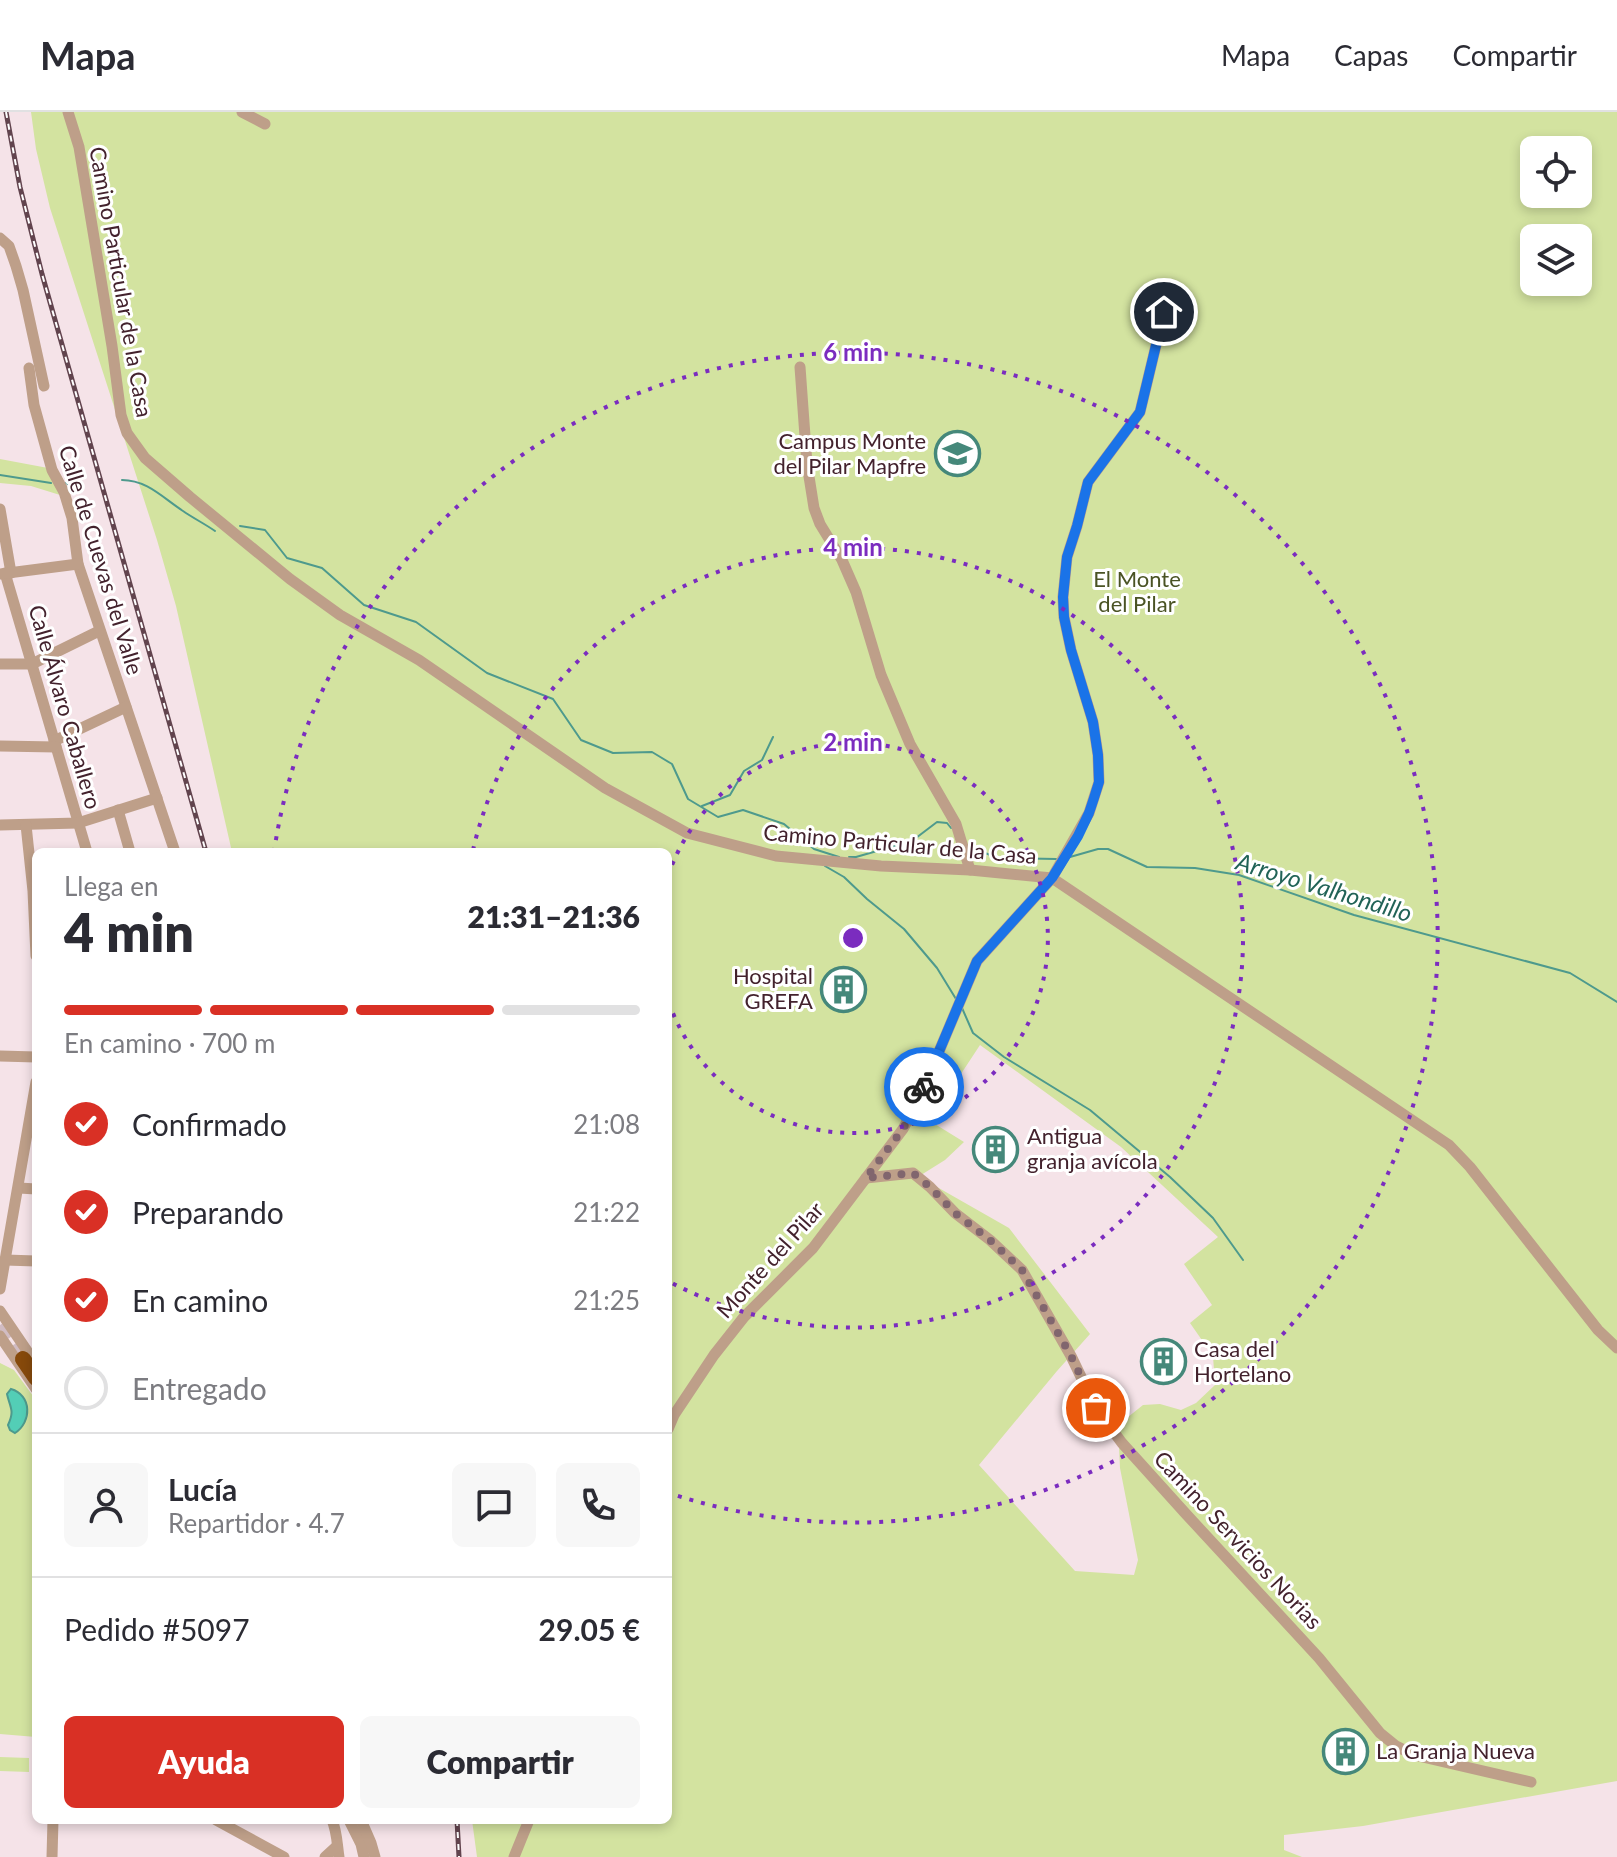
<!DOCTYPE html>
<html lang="es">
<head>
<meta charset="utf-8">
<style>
  :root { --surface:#fff; --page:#f7f7f7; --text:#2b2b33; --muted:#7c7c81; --line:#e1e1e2; --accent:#d93025 }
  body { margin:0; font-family:Lato,sans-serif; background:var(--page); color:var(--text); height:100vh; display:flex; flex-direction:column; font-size:30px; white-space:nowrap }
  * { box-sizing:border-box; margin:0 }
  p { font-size:26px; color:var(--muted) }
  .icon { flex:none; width:44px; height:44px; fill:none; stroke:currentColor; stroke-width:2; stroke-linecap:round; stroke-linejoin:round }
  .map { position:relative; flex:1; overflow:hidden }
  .panel { position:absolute; left:32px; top:736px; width:640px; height:976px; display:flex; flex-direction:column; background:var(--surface); border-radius:12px; box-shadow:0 4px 12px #0003 }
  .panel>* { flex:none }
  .tools { position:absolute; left:1520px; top:24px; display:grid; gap:16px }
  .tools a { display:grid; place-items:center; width:72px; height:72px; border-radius:12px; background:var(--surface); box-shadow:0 4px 12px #0003; font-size:40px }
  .pin { position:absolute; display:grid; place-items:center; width:68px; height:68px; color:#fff; margin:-34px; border:4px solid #fff; border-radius:50%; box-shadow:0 2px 8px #0007 }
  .courier { position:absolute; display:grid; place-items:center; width:80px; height:80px; margin:-40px; border:6px solid #1a73e8; border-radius:50%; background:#fff; color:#222; box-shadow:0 2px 10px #0007 }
  .headline em { font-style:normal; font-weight:800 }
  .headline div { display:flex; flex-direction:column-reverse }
  .headline { display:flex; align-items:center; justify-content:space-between; height:136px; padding:0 32px }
  h1 { font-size:52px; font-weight:800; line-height:60px }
  .bar { display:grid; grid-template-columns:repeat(4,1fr); gap:12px 8px; align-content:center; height:96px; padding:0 32px }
  .bar i { height:10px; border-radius:6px; background:var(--line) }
  .bar .on { background:var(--accent) }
  .bar p { grid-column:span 4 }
  .line { display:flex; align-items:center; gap:20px; padding:0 32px; border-top:2px solid var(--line) }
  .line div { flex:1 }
  .round { display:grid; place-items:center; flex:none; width:84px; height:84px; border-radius:12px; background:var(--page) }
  ol { padding:0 32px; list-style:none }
  li { display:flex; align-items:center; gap:24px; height:88px }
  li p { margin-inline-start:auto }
  li .icon { padding:8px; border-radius:50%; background:var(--accent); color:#fff; stroke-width:4 }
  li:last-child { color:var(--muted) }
  li i { width:44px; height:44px; border:4px solid var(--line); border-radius:50% }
  .button { display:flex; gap:16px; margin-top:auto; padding:16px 32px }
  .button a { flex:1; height:92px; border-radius:12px; background:var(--accent); color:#fff; font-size:32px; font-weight:800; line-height:92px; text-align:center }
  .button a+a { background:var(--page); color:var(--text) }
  header { display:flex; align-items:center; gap:48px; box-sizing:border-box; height:112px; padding:0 40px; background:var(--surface); border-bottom:2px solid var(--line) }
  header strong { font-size:38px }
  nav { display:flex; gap:44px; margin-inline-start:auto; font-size:28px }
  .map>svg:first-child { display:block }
  .green { fill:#d3e3a0; fill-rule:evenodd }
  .water { fill:#53ceb6; stroke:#4e9a8d; stroke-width:2 }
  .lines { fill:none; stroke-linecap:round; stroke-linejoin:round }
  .stream { stroke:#4e9a8d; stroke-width:2 }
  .highway-tunnel { stroke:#d1bcc3; stroke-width:16; stroke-dasharray:16 8; stroke-linecap:butt }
  .minor { stroke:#be9f89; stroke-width:11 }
  .highway { stroke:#86490b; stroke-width:16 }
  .rail-casing { stroke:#62444e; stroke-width:5 }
  .rail { stroke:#fff; stroke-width:2; stroke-dasharray:6; stroke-linecap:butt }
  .done { stroke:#81666e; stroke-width:8; stroke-dasharray:0 14.4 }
  .route { stroke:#1a73e8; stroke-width:10 }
  .ring { fill:none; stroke:#7b2cbf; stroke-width:4; stroke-dasharray:4 8 }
  .labels { text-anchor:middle; stroke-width:6; stroke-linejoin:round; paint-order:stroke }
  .street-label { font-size:22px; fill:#43222d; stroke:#fff }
  .poi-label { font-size:22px; fill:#43222d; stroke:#fff; text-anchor:start }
  .park-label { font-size:22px; fill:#4a5324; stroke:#fff }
  .water-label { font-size:24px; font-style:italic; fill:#216357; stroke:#fff }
  .centre { fill:#7b2cbf; stroke:#fff; stroke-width:4 }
  .ring-label { font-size:24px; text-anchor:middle; font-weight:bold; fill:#7b2cbf; stroke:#fff; stroke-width:6; stroke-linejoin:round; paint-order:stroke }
</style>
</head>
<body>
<header>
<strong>Mapa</strong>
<nav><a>Mapa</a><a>Capas</a><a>Compartir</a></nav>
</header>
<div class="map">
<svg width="1617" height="1745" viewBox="0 0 1617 1745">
  <rect width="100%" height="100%" fill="#f5e3e8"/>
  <g class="green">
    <path d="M31,0H1617V1669L1363,1714L1284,1723V1738L1302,1745H477L472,1708H668V740H232L176,494L157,428L50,96L36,37ZM1534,38H1578V82H1534ZM1534,126H1578V170H1534ZM980,933L1121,1035L1218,1125L1184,1152L1212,1193L1190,1211L1213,1244L1215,1273L1196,1291L1181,1298L1160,1292L1143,1293L1118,1313L1120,1356L1138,1448L1134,1463L1075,1459L979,1353L1057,1259L1090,1222L1009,1116L930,1071L921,1063L945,1048L964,1030L930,1009Z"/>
    <path d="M0,347L48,356L60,383L31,374L0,371Z"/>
    <path d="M0,1251L14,1258L36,1288V1625L0,1622Z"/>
    <path d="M0,1645L29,1646V1660L0,1659Z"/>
  </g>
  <path class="water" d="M11,1277C32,1283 32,1310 15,1321L10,1318L8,1313C15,1298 10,1296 7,1282Z"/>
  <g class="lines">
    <g class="stream">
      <path d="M0,363L51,371"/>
      <path d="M122,368C147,368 163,386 183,399C193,406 205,412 215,419"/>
      <path d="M66,371L81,380"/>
      <path d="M240,414L265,418L287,446L322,456L364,493L416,510L487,561L553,587L581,628L613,641L652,640L672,652L688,687L718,705L743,698L784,712L814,737L839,745"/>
      <path d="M702,694L730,683L744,659L762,648L773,625"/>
      <path d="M968,735L999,746L1056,747"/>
      <path d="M849,745H856L912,729L937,710L947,711L951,716"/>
      <path d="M1070,745L1098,737H1108L1147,755L1195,756L1239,763L1354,803L1570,861L1617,890"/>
      <path d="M825,754L844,765L867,787L904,817L937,856L956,887"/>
      <path d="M962,896L973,921L1004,945L1090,998L1170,1065L1213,1106L1243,1148"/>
    </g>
    <path class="highway-tunnel" d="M0,1213L23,1247"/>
    <g class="minor">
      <path d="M68,0L79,35L112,234L121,303L127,321L145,346L190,385L290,467L340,503L419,548L605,676L687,721L776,744L881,754L970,758L1052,766L1449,1033L1470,1055L1598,1218L1617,1236"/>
      <path d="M242,0L265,12"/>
      <path d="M0,126L9,134L16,154L23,178L44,274"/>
      <path d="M800,255L807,352L814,396L820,412L842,448L856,480L881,563L910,632L956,712L970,758"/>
      <path d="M29,256L34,293L52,358L64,380L72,406L78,452L175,740"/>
      <path d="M0,397L11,461"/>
      <path d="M5,461L87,740"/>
      <path d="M0,462L78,452"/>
      <path d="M0,552H32L99,519"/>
      <path d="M54,629L126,595"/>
      <path d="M0,634L56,635"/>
      <path d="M118,698L130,740"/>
      <path d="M0,713L78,711L157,686"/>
      <path d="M26,713L33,779L36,844"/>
      <path d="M0,944L36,945"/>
      <path d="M866,1066L913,1061L930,1075L955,1101L990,1128L1022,1158L1071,1244L1096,1296L1122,1331L1186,1402L1319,1546L1380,1621L1396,1634L1414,1643L1531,1670"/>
      <path d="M19,1076L36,1077"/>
      <path d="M5,1148L36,1149"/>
      <path d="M0,1177L36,970"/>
      <path d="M0,1199L36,1252"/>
      <path d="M0,1224L36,1277"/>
      <path d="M668,1317L674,1303L714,1243L744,1205L813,1136L903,1017L919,987L977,849L1052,766L1089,701L1099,670L1098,643L1093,610L1071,538L1064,505L1063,485L1067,445L1077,414L1088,370L1140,300L1164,200"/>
      <path d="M216,1708L284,1745"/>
      <path d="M332,1708C337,1719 337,1732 339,1745"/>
      <path d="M349,1708L361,1732L364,1745"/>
      <path d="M361,1708L371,1731L375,1745"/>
      <path d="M52,1745L53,1708"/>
      <path d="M325,1745L337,1734"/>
      <path d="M514,1745L529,1708"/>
    </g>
    <path class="highway" d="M23,1247L36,1266"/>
    <defs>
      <g id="rail">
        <path d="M6,0L20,75L42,162L206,740"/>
        <path d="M457,1708L459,1745"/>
      </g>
    </defs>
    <use href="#rail" class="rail-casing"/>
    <use href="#rail" class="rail"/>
  </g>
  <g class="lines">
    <path class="done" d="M924,975L903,1017L866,1066L913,1061L930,1075L955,1101L990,1128L1022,1158L1071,1244L1096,1296"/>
    <path class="route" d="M924,975L977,849L1052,766L1078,724L1089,701L1094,686L1099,670L1098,643L1093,610L1071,538L1064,505L1063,485L1067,445L1077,414L1088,370L1140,300L1164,200"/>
  </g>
  <g class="ring">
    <path d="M668 764A195 195 0 1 1 668 888"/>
    <path d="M473 738A390 390 0 1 1 670 1170"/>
    <path d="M274 740A585 585 0 1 1 672 1382"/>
  </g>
  <defs>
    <symbol id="university-ring" viewBox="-11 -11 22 22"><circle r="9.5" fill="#fff" stroke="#45887a" stroke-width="1.5"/><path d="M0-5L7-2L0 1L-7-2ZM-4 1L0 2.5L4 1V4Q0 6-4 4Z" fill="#45887a"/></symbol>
    <symbol id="building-ring" viewBox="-11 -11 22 22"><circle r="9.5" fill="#fff" stroke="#45887a" stroke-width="1.5"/><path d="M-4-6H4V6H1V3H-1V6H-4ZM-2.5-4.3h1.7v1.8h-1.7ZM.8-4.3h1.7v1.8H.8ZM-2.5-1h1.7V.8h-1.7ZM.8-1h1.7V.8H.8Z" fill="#45887a"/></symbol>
  </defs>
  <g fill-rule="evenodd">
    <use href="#university-ring" x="932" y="316" width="51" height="51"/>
    <use href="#building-ring" x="818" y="852" width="51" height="51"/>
    <use href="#building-ring" x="970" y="1012" width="51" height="51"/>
    <use href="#building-ring" x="1138" y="1224" width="51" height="51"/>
    <use href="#building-ring" x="1320" y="1614" width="51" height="51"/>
  </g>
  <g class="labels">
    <g class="street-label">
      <text transform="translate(121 170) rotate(80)" y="8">Camino Particular de la Casa</text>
      <text transform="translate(101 448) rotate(73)" y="8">Calle de Cuevas del Valle</text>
      <text transform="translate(65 595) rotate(74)" y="8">Calle Álvaro Caballero</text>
      <text transform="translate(900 732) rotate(5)" y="8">Camino Particular de la Casa</text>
      <text transform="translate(770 1148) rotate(-48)" y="8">Monte del Pilar</text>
      <text transform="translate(1238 1428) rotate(47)" y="8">Camino Servicios Norias</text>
    </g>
    <g class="poi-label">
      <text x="926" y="337" text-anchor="end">Campus Monte<tspan x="926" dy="25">del Pilar Mapfre</tspan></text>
      <text x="813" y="872" text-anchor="end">Hospital<tspan x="813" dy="25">GREFA</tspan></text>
      <text x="1027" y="1032">Antigua<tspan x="1027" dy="25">granja avícola</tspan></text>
      <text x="1194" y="1245">Casa del<tspan x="1194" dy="25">Hortelano</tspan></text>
      <text x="1376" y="1647">La Granja Nueva</text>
    </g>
    <g class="park-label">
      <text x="1137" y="475">El Monte<tspan x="1137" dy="25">del Pilar</tspan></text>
    </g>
    <g class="water-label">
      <text transform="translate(1324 776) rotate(17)" y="8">Arroyo Valhondillo</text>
    </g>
  </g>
  <circle cx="853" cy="826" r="12" class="centre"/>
  <g class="ring-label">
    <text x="853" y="249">6 min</text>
    <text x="853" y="444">4 min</text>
    <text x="853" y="639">2 min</text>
  </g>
</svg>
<div class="tools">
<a><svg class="icon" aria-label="locate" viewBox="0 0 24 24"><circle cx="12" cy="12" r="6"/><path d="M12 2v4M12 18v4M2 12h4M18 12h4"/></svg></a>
<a><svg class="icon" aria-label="layers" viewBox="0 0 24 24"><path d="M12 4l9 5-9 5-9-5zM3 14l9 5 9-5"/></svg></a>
</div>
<div class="pin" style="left:1096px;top:1296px;background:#ea580c"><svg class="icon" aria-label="bag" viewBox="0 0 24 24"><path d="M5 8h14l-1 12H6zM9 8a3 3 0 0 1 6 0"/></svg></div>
<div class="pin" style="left:1164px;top:200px;background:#1f2937"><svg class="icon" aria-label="home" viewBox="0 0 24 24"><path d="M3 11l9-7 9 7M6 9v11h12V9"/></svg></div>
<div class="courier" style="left:924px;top:975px"><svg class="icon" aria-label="bike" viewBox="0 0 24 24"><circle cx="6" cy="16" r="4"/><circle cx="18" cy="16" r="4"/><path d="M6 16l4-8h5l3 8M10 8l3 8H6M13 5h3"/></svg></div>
<section class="panel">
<div class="headline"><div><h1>4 min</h1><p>Llega en</p></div><em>21:31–21:36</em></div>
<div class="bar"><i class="on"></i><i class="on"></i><i class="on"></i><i></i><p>En camino · 700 m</p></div>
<ol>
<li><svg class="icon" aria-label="check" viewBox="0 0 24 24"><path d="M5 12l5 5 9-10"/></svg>Confirmado<p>21:08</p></li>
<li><svg class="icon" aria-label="check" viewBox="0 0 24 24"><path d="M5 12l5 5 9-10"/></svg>Preparando<p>21:22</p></li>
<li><svg class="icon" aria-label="check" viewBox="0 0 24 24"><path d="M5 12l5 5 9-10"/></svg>En camino<p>21:25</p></li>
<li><i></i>Entregado</li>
</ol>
<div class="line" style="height:144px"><a class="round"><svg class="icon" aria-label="person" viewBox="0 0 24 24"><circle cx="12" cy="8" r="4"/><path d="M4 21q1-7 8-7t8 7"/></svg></a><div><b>Lucía</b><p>Repartidor · 4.7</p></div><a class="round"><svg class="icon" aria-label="chat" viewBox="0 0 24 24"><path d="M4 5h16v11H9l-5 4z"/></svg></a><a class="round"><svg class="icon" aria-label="phone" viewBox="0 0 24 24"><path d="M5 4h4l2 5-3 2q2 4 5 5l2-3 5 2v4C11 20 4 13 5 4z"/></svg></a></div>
<div class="line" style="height:104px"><div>Pedido #5097</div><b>29.05 €</b></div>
<div class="button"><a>Ayuda</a><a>Compartir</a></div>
</section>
</div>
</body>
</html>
